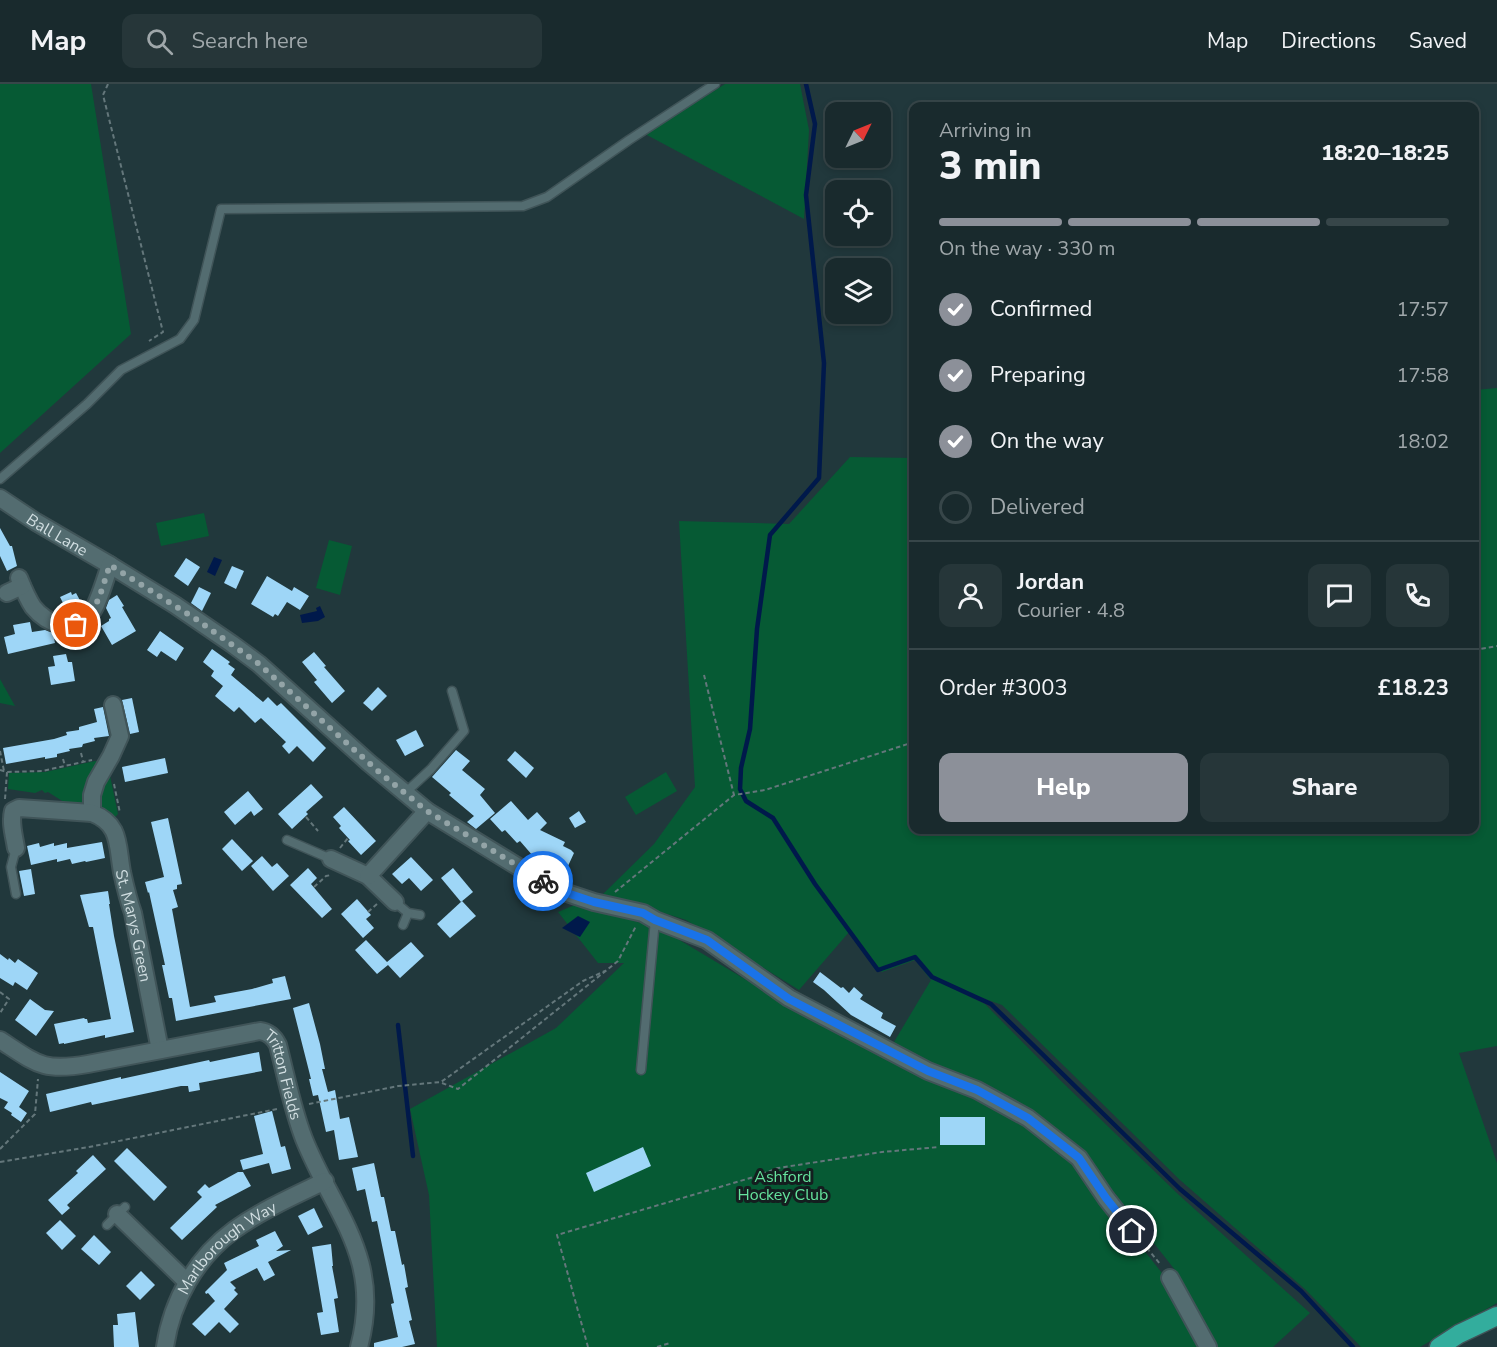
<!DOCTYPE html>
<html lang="en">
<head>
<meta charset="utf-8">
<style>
  :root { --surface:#192a2d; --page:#263639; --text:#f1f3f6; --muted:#9fa7aa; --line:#374649; --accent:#8c9099 }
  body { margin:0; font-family:"Nunito Sans",sans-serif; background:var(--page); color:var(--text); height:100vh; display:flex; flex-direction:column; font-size:22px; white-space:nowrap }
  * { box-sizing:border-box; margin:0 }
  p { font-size:20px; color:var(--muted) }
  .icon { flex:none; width:33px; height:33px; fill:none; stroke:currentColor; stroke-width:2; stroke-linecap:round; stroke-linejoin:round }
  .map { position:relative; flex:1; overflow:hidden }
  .sheet { position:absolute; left:909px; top:18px; width:570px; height:732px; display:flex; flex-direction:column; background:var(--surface); border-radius:12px; box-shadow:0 3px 9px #0003,0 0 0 2px var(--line) }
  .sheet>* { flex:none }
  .needle { width:39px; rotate:47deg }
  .tools { position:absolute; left:825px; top:18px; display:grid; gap:12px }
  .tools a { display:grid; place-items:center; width:66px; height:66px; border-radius:12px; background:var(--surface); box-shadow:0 3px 9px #0003,0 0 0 2px var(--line); font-size:30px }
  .pin { position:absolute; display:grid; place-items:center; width:51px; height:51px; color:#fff; margin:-26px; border:3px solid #fff; border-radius:50%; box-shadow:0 2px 6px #0007 }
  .courier { position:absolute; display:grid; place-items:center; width:60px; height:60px; margin:-30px; border:4px solid #1a73e8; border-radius:50%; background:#fff; color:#222; box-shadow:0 2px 8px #0007 }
  .overview em { font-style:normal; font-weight:800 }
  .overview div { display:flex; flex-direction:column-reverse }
  .overview { display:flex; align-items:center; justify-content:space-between; height:102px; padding:0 30px }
  h1 { font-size:39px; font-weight:800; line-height:45px }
  .bar { display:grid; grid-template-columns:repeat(4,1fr); gap:9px 6px; align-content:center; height:72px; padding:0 30px }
  .bar i { height:8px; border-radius:4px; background:var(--line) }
  .bar .current { background:var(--accent) }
  .bar p { grid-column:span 4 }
  .line { display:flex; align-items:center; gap:15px; padding:0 30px; border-top:2px solid var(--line) }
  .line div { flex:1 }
  .round { display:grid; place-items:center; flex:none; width:63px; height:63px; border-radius:12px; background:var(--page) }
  ol { padding:0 30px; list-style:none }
  li { display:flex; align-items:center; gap:18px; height:66px }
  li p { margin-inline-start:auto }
  li .icon { padding:6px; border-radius:50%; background:var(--accent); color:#fff; stroke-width:4 }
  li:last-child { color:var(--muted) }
  li i { width:33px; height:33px; border:3px solid var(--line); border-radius:50% }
  .cta { display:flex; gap:12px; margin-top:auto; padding:12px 30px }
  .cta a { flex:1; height:69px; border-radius:12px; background:var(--accent); color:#fff; font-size:24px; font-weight:800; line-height:69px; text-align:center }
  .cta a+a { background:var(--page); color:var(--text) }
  header { display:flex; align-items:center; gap:36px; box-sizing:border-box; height:84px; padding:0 30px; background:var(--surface); border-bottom:2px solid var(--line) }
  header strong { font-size:28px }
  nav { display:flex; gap:33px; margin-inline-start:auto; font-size:21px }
  .search { width:420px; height:54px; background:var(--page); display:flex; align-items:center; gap:15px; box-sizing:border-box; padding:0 21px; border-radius:12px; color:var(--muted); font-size:22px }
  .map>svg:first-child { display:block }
  .green { fill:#065a34 }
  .water { fill:#00194b }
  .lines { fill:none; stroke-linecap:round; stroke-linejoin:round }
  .stream { stroke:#00194b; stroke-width:4.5 }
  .building { fill:#9ed6f7 }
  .lane-casing { stroke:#405458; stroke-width:11 }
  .street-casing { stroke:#405458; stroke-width:20 }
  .highway-casing { stroke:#405458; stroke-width:21 }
  .path { stroke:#64777b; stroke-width:2; stroke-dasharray:4.5 3; stroke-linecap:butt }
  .lane { stroke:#536c70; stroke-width:8 }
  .street { stroke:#536c70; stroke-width:16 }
  .highway { stroke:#33ad9d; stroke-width:18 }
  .done { stroke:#93a4a7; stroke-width:6; stroke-dasharray:0 10.8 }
  .route { stroke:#1a73e8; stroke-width:8 }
  .labels { text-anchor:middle; stroke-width:6; stroke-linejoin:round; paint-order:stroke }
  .street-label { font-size:16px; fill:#d1dee1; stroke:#141e1f }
  .park-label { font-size:16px; fill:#65e49d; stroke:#141e1f }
</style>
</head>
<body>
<header>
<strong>Map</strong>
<div class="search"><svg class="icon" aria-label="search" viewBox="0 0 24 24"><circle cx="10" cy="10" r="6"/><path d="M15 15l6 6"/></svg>Search here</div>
<nav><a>Map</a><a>Directions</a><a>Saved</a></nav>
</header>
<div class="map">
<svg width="1497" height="1263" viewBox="0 0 1497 1263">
  <rect width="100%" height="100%" fill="#21383c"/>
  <g class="green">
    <path d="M0,0H91L131,250L0,369Z"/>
    <path d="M725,0H800L809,46L804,135L645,50Z"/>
    <path d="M1497,304V962L1459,969L1497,1079V1219L1420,1263H1361L1306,1206L1180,1096L1002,921L941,899L985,920L1060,996L1179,1111L1310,1229L1273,1263H1217L1175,1186L1086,1073L1029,1025L891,963L931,896L915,876L882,888L850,847L799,906L686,836L603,810L654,760L695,703L679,437L789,440L850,373L913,374L914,746H1474L1475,306Z"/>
    <path d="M204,429L209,452L161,462L156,439Z"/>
    <path d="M329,456L352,462L340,511L316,504Z"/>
    <path d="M0,595L15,622L0,619Z"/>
    <path d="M95,677L99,678L87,721L67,720L48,708L45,709L42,706L35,709L8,705L9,689L45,688Z"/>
    <path d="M109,687L118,730L114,734L99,724L97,707Z"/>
    <path d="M666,688L677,707L636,731L625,713Z"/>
    <path d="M577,820L661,845L825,943L1014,1035L1072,1076L1162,1189L1202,1263H437L429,1111L410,1025L556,944L624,879H598L558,828Z"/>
  </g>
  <g class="water">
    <path d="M214,473L222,476L215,492L207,488Z"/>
    <path d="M320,522L325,533L318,537L302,539L300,531L317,527L316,524Z"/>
    <path d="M578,832L590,838L580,853L562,844Z"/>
  </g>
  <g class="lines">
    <g class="stream">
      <path d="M806,0L815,40L806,111L824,279L819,394L770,451L757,545L750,645L741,684L740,705L746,717L773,734L815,800L878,886L915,873L932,893L991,920L1180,1105L1301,1207L1353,1263"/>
      <path d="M398,941L413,1072"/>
    </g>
  </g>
  <g class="building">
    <path d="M0,444L10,462H12L17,482L7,487L0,472Z"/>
    <path d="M186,474L200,483L188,502L174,492Z"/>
    <path d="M232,482L244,487L236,505L224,499Z"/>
    <path d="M267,492L292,507L294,503L309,512L300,526L287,518L278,532L275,530L273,533L251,520Z"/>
    <path d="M199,503L211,509L202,527L191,519Z"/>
    <path d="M71,508L72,511L76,509L83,522L68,529L60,513Z"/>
    <path d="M117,511L124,522L122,523L136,547L112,561L101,542L109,537V535L111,534L106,524L109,516Z"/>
    <path d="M30,538L32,548L45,546L53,549L55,559L8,570L4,553L15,550L13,541Z"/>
    <path d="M160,547L184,564L176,577L161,567L157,573L147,566Z"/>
    <path d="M212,565L230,578L228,580L235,585L231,591L263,618L268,613L277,622L281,619L326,664L313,678L297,662L289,670L282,662L286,658L261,634L255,639L239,623L234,628L215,612L223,602L211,592L214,587L203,578Z"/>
    <path d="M314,568L326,582L324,583L345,607L332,619L314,598L317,596L302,578Z"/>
    <path d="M66,570L68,578H72L75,597L51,601L48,583L55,582L53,572Z"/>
    <path d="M378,603L387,612L372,627L363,619Z"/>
    <path d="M132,614L139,648L130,650L122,616Z"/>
    <path d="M103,623L109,652L94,654L95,657L83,660L82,663L69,665L70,667L57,670V673L45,675V673L6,680L3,664L54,655L67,651L66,648L79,646V643L97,638L94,625Z"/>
    <path d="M416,646L424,662L405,672L396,656Z"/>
    <path d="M456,666L470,677L462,686L485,705L480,711L495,729L476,745L467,738L474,732L449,711L451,709L432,693Z"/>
    <path d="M515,667L534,684L526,694L507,676Z"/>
    <path d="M165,674L168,689L125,698L122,683Z"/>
    <path d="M311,700L323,713L306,728L308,730L292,745L278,730Z"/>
    <path d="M248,707L263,725L254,732L251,727L235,741L224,728Z"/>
    <path d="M511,717L528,736L537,728L547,739L540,746L565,758L563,762L571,766L574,769L568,782L557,776L550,789L530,778L533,772L520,757L517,759L505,746L502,748L490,735Z"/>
    <path d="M344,723L376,757L361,771L348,757L350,756L339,744L341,742L333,733Z"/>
    <path d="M579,727L586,738L575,744L569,734Z"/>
    <path d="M168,734L182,800L177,801V805L173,806L178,823L172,825L190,923L216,918L214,912L252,905L273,899L272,895L285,892L291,915L176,937L172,914H169L162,881H165L149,808L148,809L145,798L164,793L151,738Z"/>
    <path d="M232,755L253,777L242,787L222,765Z"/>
    <path d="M102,758L105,774L86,778L85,777L72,780L70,775L57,778V775L31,781L27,762L39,759L40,763L54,759V762L67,759V764Z"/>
    <path d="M262,772L272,783L277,779L289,792L273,807L251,782Z"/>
    <path d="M411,773L433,796L421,807L409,794L402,800L392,790Z"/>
    <path d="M308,784L317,794L311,800L332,825L322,834L290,801Z"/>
    <path d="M453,784L473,808L461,818L441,794Z"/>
    <path d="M31,785L35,810L24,812L19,787Z"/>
    <path d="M108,807L110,820H109L114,852L134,948L105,954V951L64,960V959L59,960L54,940L84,934L85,935H87L88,939L111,935L93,843H89L80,811Z"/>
    <path d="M357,815L371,831L366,835L374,844L363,854L341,830Z"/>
    <path d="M462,817L476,832L450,854L437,840Z"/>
    <path d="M366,856L387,878L411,858L424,872L400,894L388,881L377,890L355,866Z"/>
    <path d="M0,870L8,876L9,874L15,879L18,875L38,889L27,906L15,898L13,902L0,894Z"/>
    <path d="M820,888L841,904L843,903L849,909L854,903L863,911L860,915L883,929L881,934L896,942L890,953L851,931L824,906L813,898Z"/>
    <path d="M30,915L45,926L54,927L36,952L15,936Z"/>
    <path d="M309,919L320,960L325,985H322L328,1008L335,1006L340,1035L349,1033L358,1073L339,1076L334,1046L326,1048L318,1011L313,1012L309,995H311L293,924Z"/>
    <path d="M259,968L262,987L199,999L200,1006L189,1008L188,1002H181L92,1021L91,1018L50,1028L46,1010L121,993V995L209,976L210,978Z"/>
    <path d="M0,988L29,1007L19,1023L27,1029L21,1038L11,1031L12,1029L4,1024L8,1018L0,1014Z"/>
    <path d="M272,1027L281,1063L285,1062L291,1085L272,1090L269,1079L243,1086L240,1076L263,1070L254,1032Z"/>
    <rect x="940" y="1033" width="45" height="28"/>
    <path d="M643,1063L651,1082L594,1108L586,1089Z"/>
    <path d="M127,1064L167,1103L154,1117L114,1077Z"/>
    <path d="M93,1071L106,1085L67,1121L70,1124L62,1131L48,1116L78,1089L76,1087Z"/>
    <path d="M374,1079L381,1113H384L391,1147H395L402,1181L404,1180L408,1203L405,1204L412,1236L409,1237L415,1260L402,1263H374V1259L398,1253L391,1220L394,1219L377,1137L372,1138L365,1105L357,1107L352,1084Z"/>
    <path d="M238,1088H243L251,1102L215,1121L217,1123L182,1156L170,1144L202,1113L197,1108L205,1100L209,1104Z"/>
    <path d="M314,1124L323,1143L308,1151L298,1132Z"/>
    <path d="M60,1136L76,1152L62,1166L46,1149Z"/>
    <path d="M275,1147L283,1162L276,1167L291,1166L268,1178L275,1191L264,1197L257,1184L230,1198L236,1204L234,1206L238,1210L224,1225L239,1240L230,1249L219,1238L205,1252L192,1240L215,1217L208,1209L206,1210L205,1208L227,1186L224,1179L259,1162L256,1156Z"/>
    <path d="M94,1151L111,1168L99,1181L81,1165Z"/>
    <path d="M331,1160L333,1182H332L338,1214L334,1215L339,1248L321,1251L317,1229L323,1228L312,1163Z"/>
    <path d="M141,1187L155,1201L140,1216L126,1202Z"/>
    <path d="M135,1228L139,1263H114L113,1241H118L117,1230Z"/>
  </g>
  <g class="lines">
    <defs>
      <g id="lane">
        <path d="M0,395L87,320L121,286L180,255L194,236L221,125L523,122L547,113L629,56L715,0"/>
        <path d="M405,709L431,685L464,647L452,607"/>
        <path d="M287,756L331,775"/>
        <path d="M16,764L11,783L16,810"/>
        <path d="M395,818L408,829L420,831"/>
        <path d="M403,841L408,829"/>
        <path d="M641,986L655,836"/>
        <path d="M107,1141L125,1123"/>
      </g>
      <g id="street">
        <path id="s1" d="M0,414L36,438L110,481L175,521L232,560L259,580L368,678L427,727L525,787L564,808L594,818L643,829L655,836L707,856L789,914L928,987L977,1006L1028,1034L1079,1074L1106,1114L1132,1147"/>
        <path d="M19,494C23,504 27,514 33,523C46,539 73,551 89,532C98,522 105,495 110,481"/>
        <path d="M7,509L22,502"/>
        <path d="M92,729V711L96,698L111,672L120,652L113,621"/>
        <path id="s2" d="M16,764C14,751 10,739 13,727L19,724L92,729C121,740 117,761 122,788C125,802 128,815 133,829L160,966"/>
        <path d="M331,775L368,792L395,818"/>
        <path d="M368,792L427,727"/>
        <path id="s3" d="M0,956C37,980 43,988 88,980L260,947C269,948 274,953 278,961C286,992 292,1024 304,1055C334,1130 383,1174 359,1263"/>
        <path d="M117,1130L187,1198"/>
        <path d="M1170,1194L1208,1263"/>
        <path id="s4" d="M165,1263C172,1216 196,1174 234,1146C262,1126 294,1112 325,1097"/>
      </g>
      <path id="highway" d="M1439,1263L1459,1250L1497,1232"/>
    </defs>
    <use href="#lane" class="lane-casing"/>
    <use href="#street" class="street-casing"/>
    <use href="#highway" class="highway-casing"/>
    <g class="path">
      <path d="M108,0L103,11L163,248L149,257"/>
      <path d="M1474,566L1497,562"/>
      <path d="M704,591L734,711"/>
      <path d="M0,667L4,687"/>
      <path d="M81,669L83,677"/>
      <path d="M63,675L65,682"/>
      <path d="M0,686L7,688L42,687L92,676"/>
      <path d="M114,700L120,729"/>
      <path d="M5,715L7,688"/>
      <path d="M306,733L318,747"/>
      <path d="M340,764L348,754"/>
      <path d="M314,803L326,792L331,791"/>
      <path d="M615,808L734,711L765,706L914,658"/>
      <path d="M368,828L377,820"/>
      <path d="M0,908L9,915L0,929"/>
      <path d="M442,999L458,1005L618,877L636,842"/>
      <path d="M309,1020L398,1002L441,998L583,897L605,887"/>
      <path d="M0,1065L35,1030L38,995"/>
      <path d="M0,1078L89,1063L277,1025"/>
      <path d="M1142,1158L1161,1181"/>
      <path d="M588,1263L557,1151L757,1092L778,1084L882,1068L939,1063"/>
      <path d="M657,1263L670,1259"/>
    </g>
    <use href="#lane" class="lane"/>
    <use href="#street" class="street"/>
    <use href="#highway" class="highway"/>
  </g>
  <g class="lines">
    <path class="done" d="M76,541C98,531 102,502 110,481L196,535L259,580L379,688L427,727L543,797"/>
    <path class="route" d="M543,797L564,808L594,818L643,829L655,836L707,856L789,915L928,987L977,1006L1028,1034L1079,1074L1106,1114L1132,1147"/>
  </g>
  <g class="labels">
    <g class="street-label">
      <text dy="6" stroke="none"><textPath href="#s1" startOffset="68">Ball Lane</textPath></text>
      <text dy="6" stroke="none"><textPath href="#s2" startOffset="243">St. Marys Green</textPath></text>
      <text dy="6" stroke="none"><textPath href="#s3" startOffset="324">Tritton Fields</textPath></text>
      <text dy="6" stroke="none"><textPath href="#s4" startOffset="122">Marlborough Way</textPath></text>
    </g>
    <g class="park-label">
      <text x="783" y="1098">Ashford<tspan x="783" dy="18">Hockey Club</tspan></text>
    </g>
  </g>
</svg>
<div class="tools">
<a><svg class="needle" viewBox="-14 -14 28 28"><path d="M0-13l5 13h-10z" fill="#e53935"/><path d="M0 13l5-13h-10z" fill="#9fa7aa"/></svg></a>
<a><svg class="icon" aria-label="locate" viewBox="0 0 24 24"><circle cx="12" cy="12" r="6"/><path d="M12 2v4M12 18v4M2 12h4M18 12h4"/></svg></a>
<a><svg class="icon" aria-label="layers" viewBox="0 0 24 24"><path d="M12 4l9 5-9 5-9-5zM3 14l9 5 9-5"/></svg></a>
</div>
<div class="pin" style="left:76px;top:541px;background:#ea580c"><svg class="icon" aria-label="bag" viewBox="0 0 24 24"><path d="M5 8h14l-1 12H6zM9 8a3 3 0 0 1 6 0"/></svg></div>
<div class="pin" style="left:1132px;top:1147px;background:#1f2937"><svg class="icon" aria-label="home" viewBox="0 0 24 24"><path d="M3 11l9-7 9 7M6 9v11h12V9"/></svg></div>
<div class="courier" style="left:543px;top:797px"><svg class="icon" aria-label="bike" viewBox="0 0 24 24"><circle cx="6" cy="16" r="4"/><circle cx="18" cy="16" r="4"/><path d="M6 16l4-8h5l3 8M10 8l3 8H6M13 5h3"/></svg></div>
<section class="sheet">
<div class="overview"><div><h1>3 min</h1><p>Arriving in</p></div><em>18:20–18:25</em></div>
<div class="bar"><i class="current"></i><i class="current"></i><i class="current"></i><i></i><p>On the way · 330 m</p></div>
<ol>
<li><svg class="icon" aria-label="check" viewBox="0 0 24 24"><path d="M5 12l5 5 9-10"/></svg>Confirmed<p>17:57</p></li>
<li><svg class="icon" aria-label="check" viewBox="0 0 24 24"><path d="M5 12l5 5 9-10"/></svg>Preparing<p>17:58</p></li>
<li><svg class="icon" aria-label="check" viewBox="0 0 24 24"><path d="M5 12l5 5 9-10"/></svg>On the way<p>18:02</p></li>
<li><i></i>Delivered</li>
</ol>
<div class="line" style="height:108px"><a class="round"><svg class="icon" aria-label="person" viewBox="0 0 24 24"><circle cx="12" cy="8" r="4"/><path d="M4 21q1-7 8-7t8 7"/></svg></a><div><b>Jordan</b><p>Courier · 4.8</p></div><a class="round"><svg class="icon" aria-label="chat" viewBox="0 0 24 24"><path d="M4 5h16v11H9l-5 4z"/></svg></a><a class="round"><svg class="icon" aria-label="phone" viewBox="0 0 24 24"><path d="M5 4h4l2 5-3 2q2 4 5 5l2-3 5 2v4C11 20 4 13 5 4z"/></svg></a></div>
<div class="line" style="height:78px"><div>Order #3003</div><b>£18.23</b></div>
<div class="cta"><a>Help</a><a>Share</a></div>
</section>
</div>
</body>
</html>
